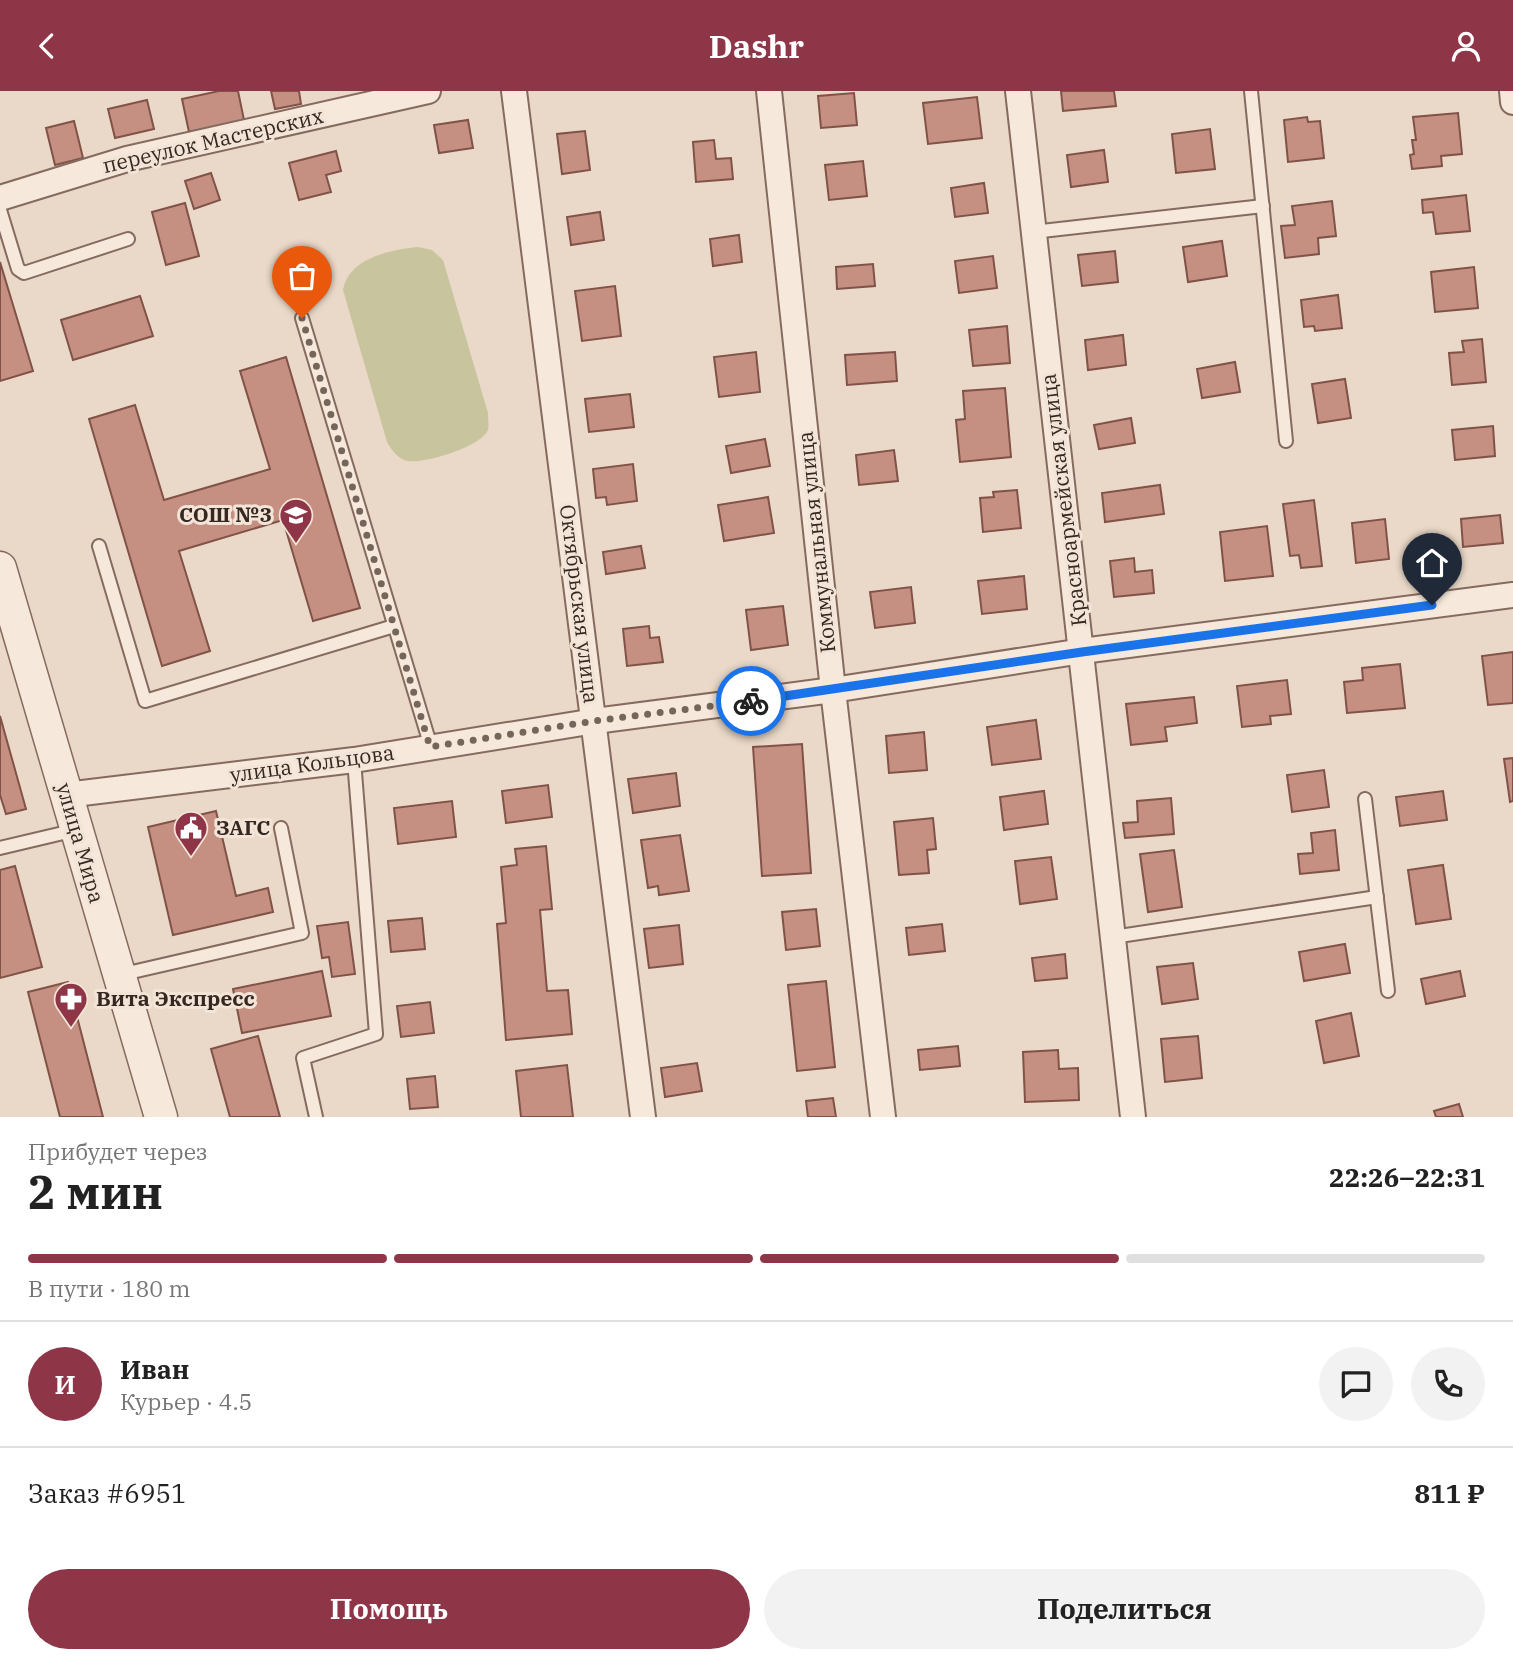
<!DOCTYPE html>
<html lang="ru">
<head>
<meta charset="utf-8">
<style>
  :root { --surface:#fff; --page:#f2f2f2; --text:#222; --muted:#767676; --line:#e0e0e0; --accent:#8e3548 }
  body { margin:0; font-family:"IBM Plex Serif",serif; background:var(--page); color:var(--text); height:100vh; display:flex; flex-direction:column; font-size:26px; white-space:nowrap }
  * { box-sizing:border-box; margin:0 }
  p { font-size:23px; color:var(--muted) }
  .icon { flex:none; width:38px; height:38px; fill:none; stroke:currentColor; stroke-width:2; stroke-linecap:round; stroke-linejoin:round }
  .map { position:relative; height:1026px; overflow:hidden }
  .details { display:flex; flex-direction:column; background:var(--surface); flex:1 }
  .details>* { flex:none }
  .pin { position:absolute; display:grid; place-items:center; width:60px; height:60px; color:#fff; margin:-72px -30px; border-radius:50% 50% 50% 0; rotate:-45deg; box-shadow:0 0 7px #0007 }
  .pin .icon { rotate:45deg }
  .courier { position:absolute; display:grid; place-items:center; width:70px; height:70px; margin:-35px; border:5px solid #1a73e8; border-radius:50%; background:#fff; color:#222; box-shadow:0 2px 9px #0007 }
  .summary em { font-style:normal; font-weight:700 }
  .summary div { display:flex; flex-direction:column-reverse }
  .summary { display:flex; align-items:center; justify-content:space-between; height:119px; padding:0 28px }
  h1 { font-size:46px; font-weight:700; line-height:52px }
  .bar { display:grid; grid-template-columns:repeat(4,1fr); gap:10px 7px; align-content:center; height:84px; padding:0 28px }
  .bar i { height:9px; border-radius:5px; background:var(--line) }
  .bar .selected { background:var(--accent) }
  .bar p { grid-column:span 4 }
  .line { display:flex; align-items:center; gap:18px; padding:0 28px; border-top:2px solid var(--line) }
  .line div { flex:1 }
  .round { display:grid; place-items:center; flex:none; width:74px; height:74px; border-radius:37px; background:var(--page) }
  .button { display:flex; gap:14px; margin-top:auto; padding:14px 28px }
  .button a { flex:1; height:80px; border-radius:42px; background:var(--accent); color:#fff; font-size:28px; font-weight:700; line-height:80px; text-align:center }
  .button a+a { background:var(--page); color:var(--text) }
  header { display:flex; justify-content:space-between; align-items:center; height:91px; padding:0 28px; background:var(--accent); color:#fff; font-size:32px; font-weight:700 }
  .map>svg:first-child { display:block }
  .green { fill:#c8c49d }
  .building { fill:#c59082; stroke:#815247; stroke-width:2 }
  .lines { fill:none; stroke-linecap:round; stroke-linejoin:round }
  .service-casing { stroke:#856b5f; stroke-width:16 }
  .minor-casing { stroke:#856b5f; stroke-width:28 }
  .tertiary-casing { stroke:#856b5f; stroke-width:35 }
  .service { stroke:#f6e8db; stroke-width:12 }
  .minor { stroke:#f6e8db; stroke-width:24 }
  .tertiary { stroke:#f6e8db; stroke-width:32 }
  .done { stroke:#75655b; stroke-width:7; stroke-dasharray:0 12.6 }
  .route { stroke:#1a73e8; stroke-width:9 }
  .labels { text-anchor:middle; stroke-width:6; stroke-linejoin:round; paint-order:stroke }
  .street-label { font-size:21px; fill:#362721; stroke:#f2e5d7 }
  .poi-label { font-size:21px; font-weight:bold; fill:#362721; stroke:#f2e5d7; text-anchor:start }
</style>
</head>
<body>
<header><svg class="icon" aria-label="back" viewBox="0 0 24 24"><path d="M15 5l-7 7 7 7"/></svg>Dashr<svg class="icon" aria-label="person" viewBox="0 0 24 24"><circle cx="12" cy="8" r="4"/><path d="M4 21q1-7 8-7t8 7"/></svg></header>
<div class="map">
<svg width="1513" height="1026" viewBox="0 0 1513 1026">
  <rect width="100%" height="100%" fill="#ead9c8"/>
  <path class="green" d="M418,156L432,159L443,169L488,322C488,327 489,334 488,339C481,356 424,373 407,370C397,367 392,359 387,351L343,199C349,167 389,159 418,156Z"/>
  <g class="building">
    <path d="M219,0H238L244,29L189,41L182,8Z"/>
    <path d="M271,0H299L301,13L275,18Z"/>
    <path d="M1061,0H1114L1116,15L1063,20Z"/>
    <path d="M854,2L857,34L821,37L818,5Z"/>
    <path d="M977,6L982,47L928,53L923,12Z"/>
    <path d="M147,9L154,38L115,47L108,18Z"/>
    <path d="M1458,22L1462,63L1441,65L1442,75L1412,78L1410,64L1414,63L1412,49H1416L1413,26Z"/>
    <path d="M1307,26L1308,31L1320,30L1324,67L1288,71L1284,29Z"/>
    <path d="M468,29L473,57L439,62L434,34Z"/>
    <path d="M74,30L83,67L55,74L46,37Z"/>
    <path d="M1210,38L1215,78L1176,82L1172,43Z"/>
    <path d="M585,40L590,79L562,83L557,43Z"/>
    <path d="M714,49L716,68L731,67L733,88L696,91L693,51Z"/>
    <path d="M1104,59L1108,91L1071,96L1067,64Z"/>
    <path d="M336,60L341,80L326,84L331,101L299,109L289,72Z"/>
    <path d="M863,70L867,105L829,109L825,74Z"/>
    <path d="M211,82L220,109L194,118L185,90Z"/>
    <path d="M984,92L988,122L955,126L951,97Z"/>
    <path d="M1466,104L1470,140L1436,143L1433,121L1423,122L1422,109Z"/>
    <path d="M1332,110L1336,145L1318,147L1319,163L1285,167L1281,135L1295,134L1292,115Z"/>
    <path d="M185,112L199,165L166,174L152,121Z"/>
    <path d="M600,121L604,149L571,154L567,126Z"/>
    <path d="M739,144L742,171L713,175L710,148Z"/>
    <path d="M1222,150L1227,185L1188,191L1183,156Z"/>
    <path d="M1115,160L1118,191L1082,195L1078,164Z"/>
    <path d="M993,165L997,197L959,202L955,170Z"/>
    <path d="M0,171L33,280L0,290Z"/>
    <path d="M873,173L875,195L837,198L836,176Z"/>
    <path d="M1474,176L1478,217L1435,221L1431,181Z"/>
    <path d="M615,195L621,245L582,250L575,200Z"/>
    <path d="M1338,204L1342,237L1315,240L1314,235L1304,236L1301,209Z"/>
    <path d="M140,205L153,245L73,269L61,229Z"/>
    <path d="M1007,235L1010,272L973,275L969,239Z"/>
    <path d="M1123,244L1126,274L1088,279L1085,249Z"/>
    <path d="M1482,248L1486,291L1452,294L1449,262L1464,261L1462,250Z"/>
    <path d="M756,261L760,301L719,306L714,266Z"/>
    <path d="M895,261L897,290L847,294L845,264Z"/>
    <path d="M286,266L360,517L313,530L283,429L179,460L210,560L162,575L89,328L135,314L164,409L270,378L240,280Z"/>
    <path d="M1235,271L1240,301L1202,307L1197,278Z"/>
    <path d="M1345,288L1351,327L1318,332L1312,293Z"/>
    <path d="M1005,297L1011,366L960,371L956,329L965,328L963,300Z"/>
    <path d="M630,303L634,336L589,341L585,308Z"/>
    <path d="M1131,327L1135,352L1099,358L1094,334Z"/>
    <path d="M1493,335L1495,365L1455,369L1452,339Z"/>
    <path d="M765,348L770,375L731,382L726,355Z"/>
    <path d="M894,359L898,390L859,394L856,364Z"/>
    <path d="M633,373L637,410L607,414L606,406L596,407L593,378Z"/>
    <path d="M1160,394L1164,423L1105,431L1102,402Z"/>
    <path d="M1017,399L1021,437L983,441L980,407L994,406L993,401Z"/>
    <path d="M768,406L774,442L724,450L718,414Z"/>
    <path d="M1314,409L1322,475L1301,477L1299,464L1290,465L1283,413Z"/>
    <path d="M1500,424L1503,452L1463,456L1461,428Z"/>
    <path d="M1385,428L1389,468L1356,472L1352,432Z"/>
    <path d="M1267,435L1273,485L1225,490L1220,441Z"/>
    <path d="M641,455L645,477L606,483L603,461Z"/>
    <path d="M1134,467L1135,481L1152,479L1154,502L1114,506L1110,470Z"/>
    <path d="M1024,485L1027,518L982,523L978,490Z"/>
    <path d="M911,496L915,532L875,537L870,501Z"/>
    <path d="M783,515L788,554L751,559L746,519Z"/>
    <path d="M649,535L650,547L659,546L663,571L627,575L623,538Z"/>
    <path d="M1513,561V612L1488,614L1482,565Z"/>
    <path d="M1400,573L1405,617L1347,622L1344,591L1363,589L1362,577Z"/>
    <path d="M1287,589L1291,623L1270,625L1271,633L1242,636L1237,595Z"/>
    <path d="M1194,606L1197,632L1165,636L1167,650L1131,654L1126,613Z"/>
    <path d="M0,625L26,718L6,723L0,704Z"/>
    <path d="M1036,629L1041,668L992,674L987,636Z"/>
    <path d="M924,641L927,679L889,682L886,645Z"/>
    <path d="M802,653L811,782L762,785L753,656Z"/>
    <path d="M1513,667V710L1510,711L1504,668Z"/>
    <path d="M1324,679L1329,716L1292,721L1287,684Z"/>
    <path d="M676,682L680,715L633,722L628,688Z"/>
    <path d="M548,694L552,726L506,732L502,700Z"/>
    <path d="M1044,700L1048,733L1004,739L1000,706Z"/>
    <path d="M1443,700L1447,729L1400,735L1396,706Z"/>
    <path d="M1171,707L1174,743L1125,747L1123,732L1138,731L1137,710Z"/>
    <path d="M452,710L456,746L398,753L394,717Z"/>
    <path d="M216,720L236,805L268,797L273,821L173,844L148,736Z"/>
    <path d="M933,727L936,758L927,759L929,782L899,784L894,731Z"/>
    <path d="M1335,739L1339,779L1300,783L1298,763L1313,762L1311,742Z"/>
    <path d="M680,744L689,800L659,804L658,795L648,797L641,749Z"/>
    <path d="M546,755L552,818L540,819L547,900L568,899L572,943L506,949L497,833L506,832L501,776L517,774L515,758Z"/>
    <path d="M1174,759L1182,816L1148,821L1140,763Z"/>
    <path d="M1051,766L1057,808L1020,813L1015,770Z"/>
    <path d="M1443,774L1451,828L1416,833L1408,779Z"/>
    <path d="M15,775L42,876L0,887V779Z"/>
    <path d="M816,818L820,855L786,859L782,821Z"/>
    <path d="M422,827L425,858L391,861L388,830Z"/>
    <path d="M348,831L355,883L332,886L329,866L322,867L317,835Z"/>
    <path d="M942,833L945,860L909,864L906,837Z"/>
    <path d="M679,834L683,873L649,877L644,838Z"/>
    <path d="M1345,853L1350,882L1304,890L1299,861Z"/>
    <path d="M1065,863L1067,887L1035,890L1032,867Z"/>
    <path d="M1193,872L1198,908L1162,913L1157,876Z"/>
    <path d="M322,880L331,925L242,942L233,898Z"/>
    <path d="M1460,880L1465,905L1426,913L1421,888Z"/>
    <path d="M826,890L835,976L797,980L788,894Z"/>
    <path d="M68,891L103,1026H60L28,901Z"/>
    <path d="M430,911L434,942L401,946L397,915Z"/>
    <path d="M1351,922L1359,965L1324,972L1316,930Z"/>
    <path d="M258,945L280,1026H230L211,958Z"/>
    <path d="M1198,945L1202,987L1165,991L1161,948Z"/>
    <path d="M958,955L960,975L920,979L918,959Z"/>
    <path d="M1058,959L1059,978L1078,977L1079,1009L1025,1011L1023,961Z"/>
    <path d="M697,972L702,1000L665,1006L661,977Z"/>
    <path d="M567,974L573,1026H521L516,980Z"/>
    <path d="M435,985L438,1016L410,1018L407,988Z"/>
    <path d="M833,1007L836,1026H808L806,1010Z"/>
    <path d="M1459,1013L1463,1026H1436L1434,1020Z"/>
  </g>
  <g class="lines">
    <defs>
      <g id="service">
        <path d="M1251,0L1286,350"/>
        <path d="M0,119L18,178L24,182L128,148"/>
        <path d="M1033,141L1263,115"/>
        <path d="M302,227L431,656"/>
        <path d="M99,455L145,610L394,535"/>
        <path d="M1365,708L1388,900"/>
        <path d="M0,757L76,739"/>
        <path d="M1113,846L1377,806"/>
        <path d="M119,884L302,842L281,737"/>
        <path d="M316,1026L303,967L376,943L354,669"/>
      </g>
      <g id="minor">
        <path d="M514,0L643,1026"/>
        <path d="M769,0L833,599L883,1026"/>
        <path d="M1018,0L1133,1026"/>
        <path d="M1512,0L1513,11"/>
        <path d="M0,107L127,68L428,0"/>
        <path d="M66,704L354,669L595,630L833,599L1082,560L1513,504"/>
      </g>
      <path id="tertiary" d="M0,477L161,1026"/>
    </defs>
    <use href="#service" class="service-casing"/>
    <use href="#minor" class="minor-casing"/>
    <use href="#tertiary" class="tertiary-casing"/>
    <use href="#service" class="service"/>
    <use href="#minor" class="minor"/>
    <use href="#tertiary" class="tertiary"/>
  </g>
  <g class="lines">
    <path class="done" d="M302,227L430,656L594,630L751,610"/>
    <path class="route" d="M751,610L1082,561L1432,514"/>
  </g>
  <defs>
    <symbol id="school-pin" viewBox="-11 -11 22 30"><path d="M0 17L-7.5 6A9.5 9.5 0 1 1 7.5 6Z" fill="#8e3548" stroke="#f2e5d7"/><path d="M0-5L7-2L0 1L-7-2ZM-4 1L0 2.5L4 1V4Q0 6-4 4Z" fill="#fff"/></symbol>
    <symbol id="civic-pin" viewBox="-11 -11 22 30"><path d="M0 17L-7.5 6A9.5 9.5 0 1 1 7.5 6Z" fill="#8e3548" stroke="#f2e5d7"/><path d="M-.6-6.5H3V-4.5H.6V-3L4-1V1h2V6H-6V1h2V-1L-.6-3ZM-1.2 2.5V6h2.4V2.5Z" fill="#fff"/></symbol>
    <symbol id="pharmacy-pin" viewBox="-11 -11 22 30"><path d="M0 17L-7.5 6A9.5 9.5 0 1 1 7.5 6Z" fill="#8e3548" stroke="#f2e5d7"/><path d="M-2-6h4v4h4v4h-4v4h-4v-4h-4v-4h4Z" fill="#fff"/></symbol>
  </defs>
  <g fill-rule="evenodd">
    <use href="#school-pin" x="277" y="405" width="38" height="52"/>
    <use href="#civic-pin" x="172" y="718" width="38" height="52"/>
    <use href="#pharmacy-pin" x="52" y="889" width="38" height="52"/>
  </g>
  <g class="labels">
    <g class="street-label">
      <text transform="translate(213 50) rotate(-13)" y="7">переулок Мастерских</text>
      <text transform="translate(1064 409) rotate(-97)" y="7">Красноармейская улица</text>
      <text transform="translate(817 451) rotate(-96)" y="7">Коммунальная улица</text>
      <text transform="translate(579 513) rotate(83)" y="7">Октябрьская улица</text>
      <text transform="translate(312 673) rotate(-8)" y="7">улица Кольцова</text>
      <text transform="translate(80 752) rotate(74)" y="7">улица Мира</text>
    </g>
    <g class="poi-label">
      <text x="272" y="431" text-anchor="end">СОШ №3</text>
      <text x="216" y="744">ЗАГС</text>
      <text x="96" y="915">Вита Экспресс</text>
    </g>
  </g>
</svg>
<div class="pin" style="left:302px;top:227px;background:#ea580c"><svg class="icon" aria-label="bag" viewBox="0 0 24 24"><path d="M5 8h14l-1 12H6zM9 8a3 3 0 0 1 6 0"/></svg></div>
<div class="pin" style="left:1432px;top:514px;background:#1f2937"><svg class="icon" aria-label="home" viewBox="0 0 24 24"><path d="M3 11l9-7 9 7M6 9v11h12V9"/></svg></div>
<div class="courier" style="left:751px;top:610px"><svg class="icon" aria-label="bike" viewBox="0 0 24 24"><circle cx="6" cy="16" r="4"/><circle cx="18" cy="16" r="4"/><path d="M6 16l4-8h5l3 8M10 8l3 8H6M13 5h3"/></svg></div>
</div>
<section class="details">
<div class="summary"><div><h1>2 мин</h1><p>Прибудет через</p></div><em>22:26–22:31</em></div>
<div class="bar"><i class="selected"></i><i class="selected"></i><i class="selected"></i><i></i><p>В пути · 180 m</p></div>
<div class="line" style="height:126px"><b class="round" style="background:var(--accent);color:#fff">И</b><div><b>Иван</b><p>Курьер · 4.5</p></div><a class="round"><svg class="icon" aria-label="chat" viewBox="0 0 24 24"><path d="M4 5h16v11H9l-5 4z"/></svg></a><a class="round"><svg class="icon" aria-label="phone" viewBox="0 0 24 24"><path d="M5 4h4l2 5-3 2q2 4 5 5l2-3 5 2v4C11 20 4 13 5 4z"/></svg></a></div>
<div class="line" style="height:91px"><div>Заказ #6951</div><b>811 ₽</b></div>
<div class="button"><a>Помощь</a><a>Поделиться</a></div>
</section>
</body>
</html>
